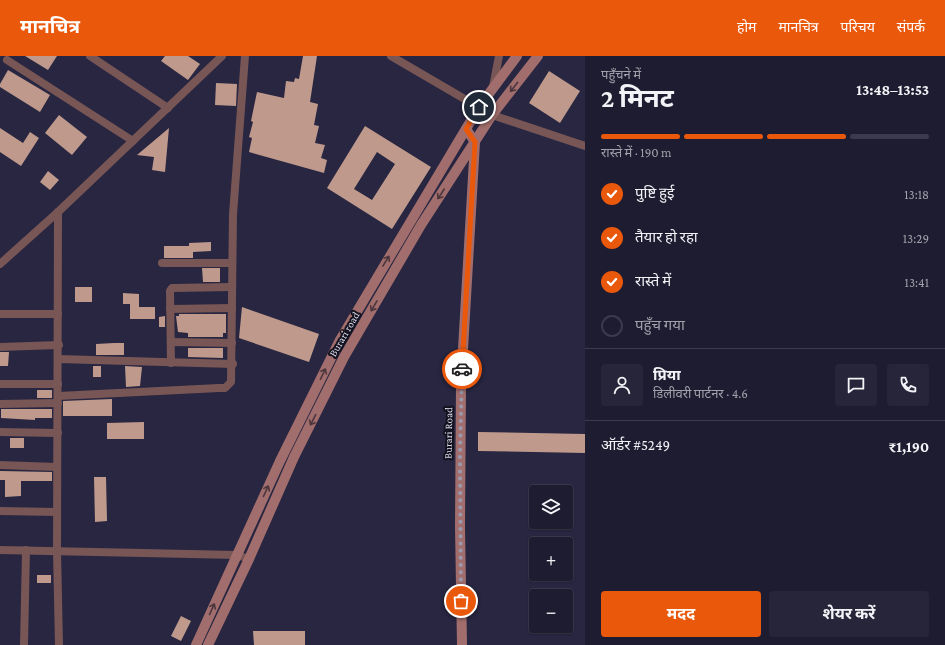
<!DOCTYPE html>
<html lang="hi">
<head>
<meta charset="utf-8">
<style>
  :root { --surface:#1e1c31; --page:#262539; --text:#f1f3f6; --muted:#a1a1ab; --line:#3c3a4d; --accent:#ea580c }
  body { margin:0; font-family:"Crimson Pro","Noto Sans Devanagari",serif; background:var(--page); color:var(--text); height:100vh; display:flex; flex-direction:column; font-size:15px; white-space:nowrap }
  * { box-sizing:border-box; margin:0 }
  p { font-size:13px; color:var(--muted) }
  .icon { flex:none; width:22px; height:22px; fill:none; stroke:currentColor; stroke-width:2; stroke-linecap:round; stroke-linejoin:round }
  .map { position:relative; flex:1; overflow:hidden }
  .side { display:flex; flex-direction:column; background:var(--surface); width:360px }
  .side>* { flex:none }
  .controls { position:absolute; left:529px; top:429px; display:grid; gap:8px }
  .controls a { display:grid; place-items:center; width:44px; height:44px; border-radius:4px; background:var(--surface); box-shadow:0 1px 3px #0004,0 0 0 1px var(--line); font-size:20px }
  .pin { position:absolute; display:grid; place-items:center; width:34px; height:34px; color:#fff; margin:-17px; border:2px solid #fff; border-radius:50%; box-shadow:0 1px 4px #0007 }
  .courier { position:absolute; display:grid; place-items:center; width:40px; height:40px; margin:-20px; border:3px solid #ea580c; border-radius:50%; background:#fff; color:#222; box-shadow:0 1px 5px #0007 }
  .headline em { font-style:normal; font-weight:700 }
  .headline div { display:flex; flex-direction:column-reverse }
  .headline { display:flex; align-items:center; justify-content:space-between; height:68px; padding:0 16px }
  h1 { font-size:26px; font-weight:700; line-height:30px }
  .bar { display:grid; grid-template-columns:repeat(4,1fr); gap:6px 4px; align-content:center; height:48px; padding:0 16px }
  .bar i { height:5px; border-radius:3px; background:var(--line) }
  .bar .active { background:var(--accent) }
  .bar p { grid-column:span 4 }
  .line { display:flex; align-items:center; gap:10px; padding:0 16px; border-top:1px solid var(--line) }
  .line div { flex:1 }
  .round { display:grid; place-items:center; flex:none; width:42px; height:42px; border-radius:4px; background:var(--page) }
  ol { padding:0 16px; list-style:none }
  li { display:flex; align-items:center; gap:12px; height:44px }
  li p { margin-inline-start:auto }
  li .icon { padding:4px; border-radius:50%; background:var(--accent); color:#fff; stroke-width:4 }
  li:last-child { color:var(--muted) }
  li i { width:22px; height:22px; border:2px solid var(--line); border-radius:50% }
  .button { display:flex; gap:8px; margin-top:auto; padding:8px 16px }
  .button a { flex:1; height:46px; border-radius:4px; background:var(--accent); color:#fff; font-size:16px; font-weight:700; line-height:46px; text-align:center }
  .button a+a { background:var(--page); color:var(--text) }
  header { display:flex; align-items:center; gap:24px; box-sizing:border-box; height:56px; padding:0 20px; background:var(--accent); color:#fff }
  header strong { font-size:19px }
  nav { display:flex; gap:22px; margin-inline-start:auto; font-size:14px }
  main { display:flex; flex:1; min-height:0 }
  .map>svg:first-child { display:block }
  .building { fill:#bf9a8c; fill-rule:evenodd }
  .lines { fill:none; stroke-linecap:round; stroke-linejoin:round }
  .street { stroke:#775655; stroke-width:8 }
  .secondary { stroke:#a26e6d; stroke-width:10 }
  .oneway { stroke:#4c363d }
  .done { stroke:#9a9aaf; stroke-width:4; stroke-dasharray:0 7.2 }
  .route { stroke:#ea580c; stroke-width:5 }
  .labels { text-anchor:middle; stroke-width:4; stroke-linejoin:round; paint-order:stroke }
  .street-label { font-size:11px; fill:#d8d8ea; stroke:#12111d }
</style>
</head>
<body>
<header>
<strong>मानचित्र</strong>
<nav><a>होम</a><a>मानचित्र</a><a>परिचय</a><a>संपर्क</a></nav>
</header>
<main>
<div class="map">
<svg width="585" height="589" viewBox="0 0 585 589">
  <rect width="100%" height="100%" fill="#282641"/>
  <g class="building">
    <path d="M25,0H57L48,14Z"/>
    <path d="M165,0H188L200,8L188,24L161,5Z"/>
    <path d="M303,0H317L310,46L318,48L314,69L319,70L315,87L325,89L321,102L327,104L324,117L249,96L252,82L249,81L253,66L251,65L257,36L284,42L286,25L294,26L295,22L299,23Z"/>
    <path d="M8,14L50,39L40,56L0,31V28Z"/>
    <path d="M549,15L580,35L560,67L529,47Z"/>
    <path d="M216,27L237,28L236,50L215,49Z"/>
    <path d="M59,59L87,81L72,99L45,77Z"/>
    <path d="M365,70L431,111L392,173L327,132ZM377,96L395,108L372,144L354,133Z"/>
    <path d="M0,72L23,87L30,76L39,82L21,110L0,96Z"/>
    <path d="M169,72L165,116L152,114L154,101L137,99Z"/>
    <path d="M48,115L59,124L50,134L40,126Z"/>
    <path d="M211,186V195L193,196V202H164V190H189V187Z"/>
    <path d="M202,212H220V226H203Z"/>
    <rect x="75" y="231" width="17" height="15"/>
    <path d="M123,237L139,238V251H155V263H130V248H123Z"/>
    <path d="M242,251L319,278L309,306L239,282Z"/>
    <path d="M179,258H226V277H223V281H188V277L178,276L176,260H179Z"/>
    <path d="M165,260V271H159V261Z"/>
    <path d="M114,287H124V299H96V288Z"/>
    <path d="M188,292H223V302L188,301Z"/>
    <path d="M0,296H9L8,310H0Z"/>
    <rect x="93" y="310" width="8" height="11"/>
    <path d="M125,310L142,311L140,330L126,331Z"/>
    <rect x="37" y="334" width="15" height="8"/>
    <path d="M112,343V360H63V345Z"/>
    <path d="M1,353H52V362H35V364L1,362Z"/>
    <path d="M144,366V383H107V367Z"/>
    <path d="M478,376L585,378V397L478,395Z"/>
    <rect x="10" y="382" width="14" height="10"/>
    <path d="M0,415L52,416V425H21V440L5,441V424H0Z"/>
    <path d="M94,421H106L107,465L95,466Z"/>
    <rect x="37" y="519" width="14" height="8"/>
    <path d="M181,560L191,565L181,585L171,580Z"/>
    <path d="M253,575H305V589H254Z"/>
  </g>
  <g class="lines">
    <g class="street">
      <path d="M90,0L168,52"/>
      <path d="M391,0L492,59L585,90"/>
      <path d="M7,4L133,85"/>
      <path d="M493,31L499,0"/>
      <path d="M58,156L57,495L59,589"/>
      <path d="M162,207H232"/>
      <path d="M0,208L58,156L222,0"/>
      <path d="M170,253L232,252"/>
      <path d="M0,258H58"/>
      <path d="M171,286L232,287"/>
      <path d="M0,291L59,289"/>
      <path d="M58,303L233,308"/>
      <path d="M171,307L170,235L172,232L232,231"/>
      <path d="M0,328H58"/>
      <path d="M58,340L219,332H225L231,326L233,158L245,0"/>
      <path d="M0,348L58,347"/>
      <path d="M0,376L58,377"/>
      <path d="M0,409L57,411"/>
      <path d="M0,455L57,456"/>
      <path d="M0,494L237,499L249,503"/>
      <path d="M24,589L26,494"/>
    </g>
    <g class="secondary">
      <path d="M196,589L280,405L340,284L479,51L517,0"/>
      <path d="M208,589L249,503L294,401L344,301L421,169L492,59L538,0"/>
      <path d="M462,589L460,471L461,328L475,86L466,73"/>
    </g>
  </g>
  <defs><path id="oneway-shaft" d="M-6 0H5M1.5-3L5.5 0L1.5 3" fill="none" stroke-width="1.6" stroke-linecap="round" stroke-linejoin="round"/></defs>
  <g class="oneway">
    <use href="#oneway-shaft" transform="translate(514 31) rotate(128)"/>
    <use href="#oneway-shaft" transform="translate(441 138) rotate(123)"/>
    <use href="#oneway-shaft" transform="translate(386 205) rotate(-58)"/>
    <use href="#oneway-shaft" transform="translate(374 250) rotate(120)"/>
    <use href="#oneway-shaft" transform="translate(323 318) rotate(-64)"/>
    <use href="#oneway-shaft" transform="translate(313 364) rotate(117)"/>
    <use href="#oneway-shaft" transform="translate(266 435) rotate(-65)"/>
    <use href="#oneway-shaft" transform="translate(212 553) rotate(-66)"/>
  </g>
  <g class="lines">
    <path class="done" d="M461,545L460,400L462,313"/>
    <path class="route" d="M462,313L475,86L466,73L479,51"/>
  </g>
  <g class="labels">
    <g class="street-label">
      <text transform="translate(344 278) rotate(-60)" y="4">Burari road</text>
      <text transform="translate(448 377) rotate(-89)" y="4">Burari Road</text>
    </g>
  </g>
</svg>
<div class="controls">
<a><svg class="icon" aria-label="layers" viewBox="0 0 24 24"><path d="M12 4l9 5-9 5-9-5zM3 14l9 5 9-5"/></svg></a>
<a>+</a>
<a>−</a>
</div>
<div class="pin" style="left:461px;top:545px;background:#ea580c"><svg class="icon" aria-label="bag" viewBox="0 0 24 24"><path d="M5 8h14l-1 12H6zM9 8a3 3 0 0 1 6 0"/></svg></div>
<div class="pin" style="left:479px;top:51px;background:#1f2937"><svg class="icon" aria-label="home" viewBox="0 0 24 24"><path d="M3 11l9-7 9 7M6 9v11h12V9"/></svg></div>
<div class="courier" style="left:462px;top:313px"><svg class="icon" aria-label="car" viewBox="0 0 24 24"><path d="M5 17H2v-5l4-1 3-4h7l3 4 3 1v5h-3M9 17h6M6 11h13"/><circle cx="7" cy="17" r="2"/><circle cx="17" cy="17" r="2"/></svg></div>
</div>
<section class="side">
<div class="headline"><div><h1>2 मिनट</h1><p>पहुँचने में</p></div><em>13:48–13:53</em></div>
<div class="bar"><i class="active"></i><i class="active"></i><i class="active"></i><i></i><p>रास्ते में · 190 m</p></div>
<ol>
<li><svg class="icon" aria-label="check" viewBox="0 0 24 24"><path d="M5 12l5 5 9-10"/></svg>पुष्टि हुई<p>13:18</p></li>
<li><svg class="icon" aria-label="check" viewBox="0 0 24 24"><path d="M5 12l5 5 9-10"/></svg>तैयार हो रहा<p>13:29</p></li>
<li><svg class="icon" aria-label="check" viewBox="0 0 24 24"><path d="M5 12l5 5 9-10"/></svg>रास्ते में<p>13:41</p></li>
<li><i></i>पहुँच गया</li>
</ol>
<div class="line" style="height:72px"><a class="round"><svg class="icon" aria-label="person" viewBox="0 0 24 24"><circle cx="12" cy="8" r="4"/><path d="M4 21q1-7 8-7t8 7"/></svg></a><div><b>प्रिया</b><p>डिलीवरी पार्टनर · 4.6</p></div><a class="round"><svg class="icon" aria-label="chat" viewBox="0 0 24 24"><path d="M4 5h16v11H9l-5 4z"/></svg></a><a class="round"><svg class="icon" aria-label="phone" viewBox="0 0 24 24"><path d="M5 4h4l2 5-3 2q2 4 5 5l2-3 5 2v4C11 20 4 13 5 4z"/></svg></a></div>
<div class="line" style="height:52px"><div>ऑर्डर #5249</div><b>₹1,190</b></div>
<div class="button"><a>मदद</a><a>शेयर करें</a></div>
</section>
</main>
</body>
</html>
